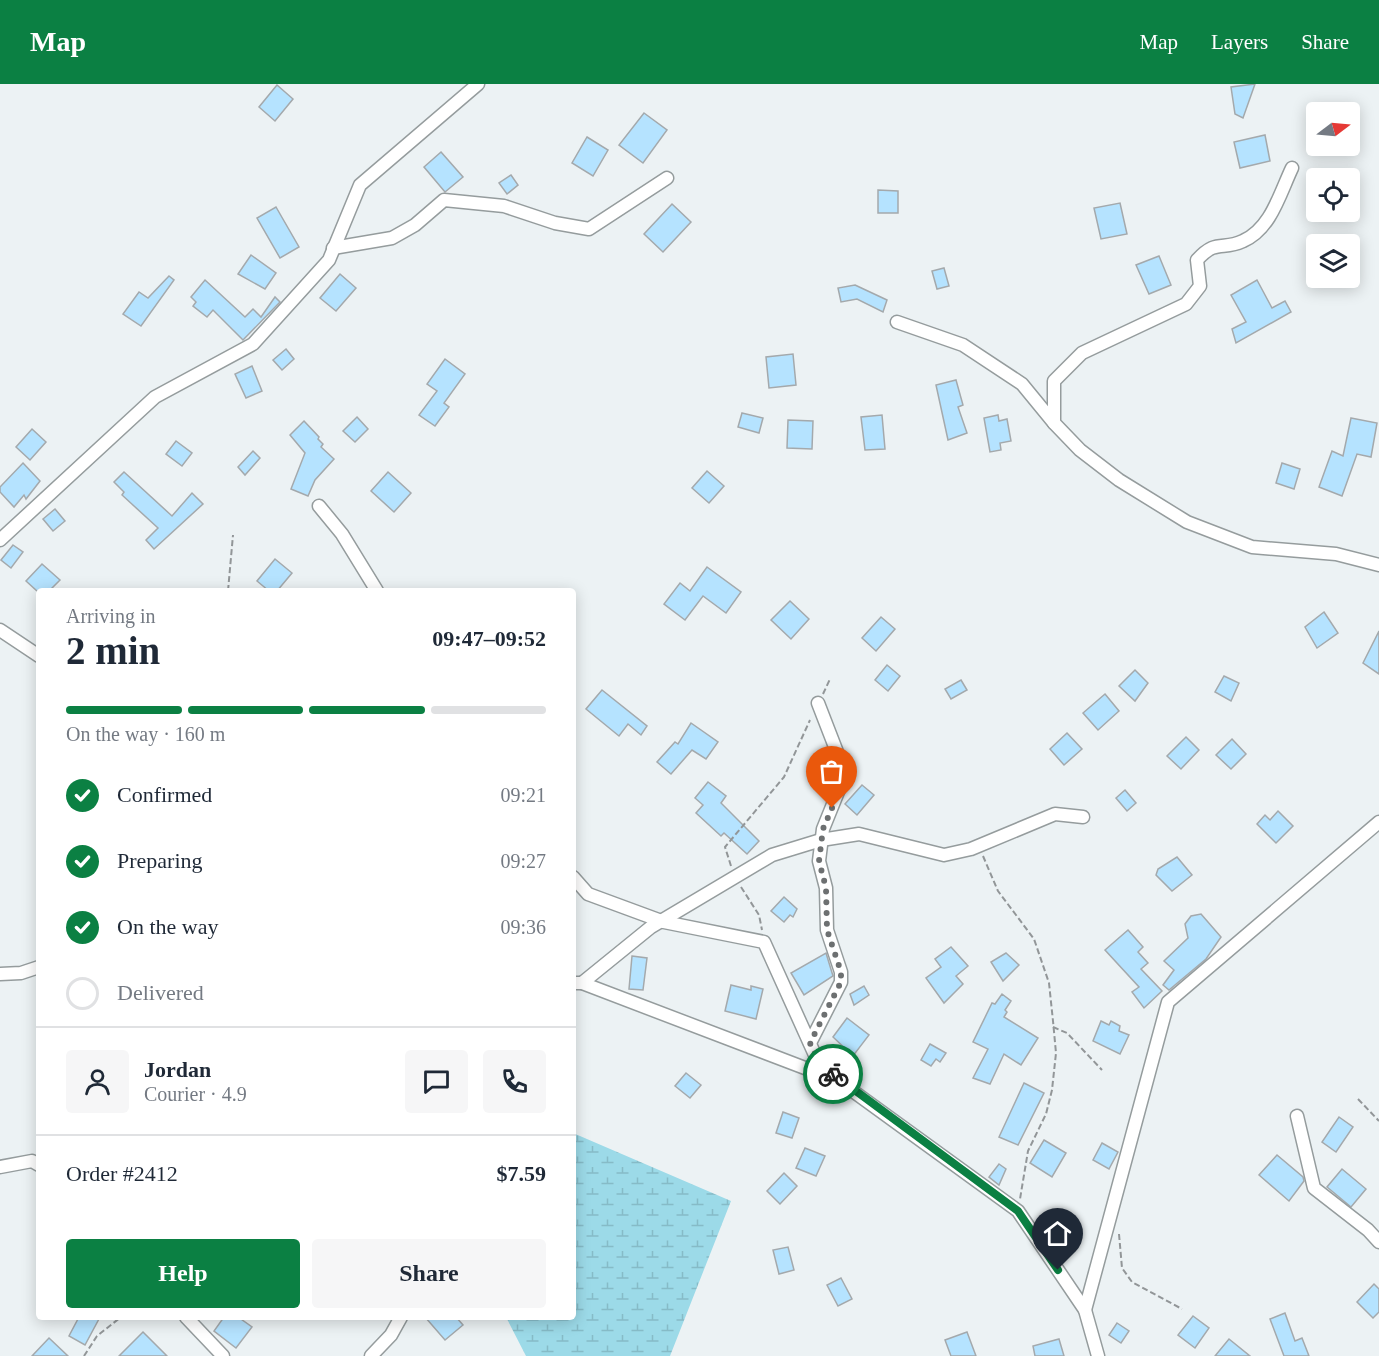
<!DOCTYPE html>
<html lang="en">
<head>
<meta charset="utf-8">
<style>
  :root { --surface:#fff; --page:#f6f6f7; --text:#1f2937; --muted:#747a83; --line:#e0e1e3; --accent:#0b8043 }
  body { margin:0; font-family:"Times New Roman",serif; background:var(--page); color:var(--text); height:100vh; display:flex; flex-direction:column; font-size:22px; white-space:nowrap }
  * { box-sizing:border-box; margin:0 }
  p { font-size:20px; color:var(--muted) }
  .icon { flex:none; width:33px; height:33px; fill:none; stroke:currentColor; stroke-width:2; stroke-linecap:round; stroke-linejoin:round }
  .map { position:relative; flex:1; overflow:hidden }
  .drawer { position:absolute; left:36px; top:504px; width:540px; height:732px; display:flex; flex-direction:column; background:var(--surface); border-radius:6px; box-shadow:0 3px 15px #0003 }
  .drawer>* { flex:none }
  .needle { width:39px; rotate:74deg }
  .tools { position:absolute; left:1306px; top:18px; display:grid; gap:12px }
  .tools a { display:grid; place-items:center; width:54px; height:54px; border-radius:6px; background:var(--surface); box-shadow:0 3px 15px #0003; font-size:30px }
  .pin { position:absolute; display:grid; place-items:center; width:51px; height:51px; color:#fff; margin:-62px -26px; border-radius:50% 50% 50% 0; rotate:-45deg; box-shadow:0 0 6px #0007 }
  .pin .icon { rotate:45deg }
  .courier { position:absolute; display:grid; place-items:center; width:60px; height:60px; margin:-30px; border:4px solid #0b8043; border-radius:50%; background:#fff; color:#222; box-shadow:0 2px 8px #0007 }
  .headline em { font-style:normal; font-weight:800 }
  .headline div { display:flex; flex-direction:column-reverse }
  .headline { display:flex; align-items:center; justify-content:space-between; height:102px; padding:0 30px }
  h1 { font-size:39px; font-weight:800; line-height:45px }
  .bar { display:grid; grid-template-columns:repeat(4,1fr); gap:9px 6px; align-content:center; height:72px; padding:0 30px }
  .bar i { height:8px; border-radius:4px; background:var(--line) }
  .bar .selected { background:var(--accent) }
  .bar p { grid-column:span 4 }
  .line { display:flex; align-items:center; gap:15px; padding:0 30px; border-top:2px solid var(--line) }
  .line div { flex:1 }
  .round { display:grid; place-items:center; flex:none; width:63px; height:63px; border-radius:6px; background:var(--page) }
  ol { padding:0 30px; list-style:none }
  li { display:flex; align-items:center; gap:18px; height:66px }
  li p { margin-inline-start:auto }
  li .icon { padding:6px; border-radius:50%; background:var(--accent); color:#fff; stroke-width:4 }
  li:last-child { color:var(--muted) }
  li i { width:33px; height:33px; border:3px solid var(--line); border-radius:50% }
  .cta { display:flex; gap:12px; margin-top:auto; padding:12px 30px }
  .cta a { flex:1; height:69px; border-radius:6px; background:var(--accent); color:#fff; font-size:24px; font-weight:800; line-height:69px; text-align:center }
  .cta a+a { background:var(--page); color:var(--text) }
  header { display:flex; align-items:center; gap:36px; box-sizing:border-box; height:84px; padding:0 30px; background:var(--accent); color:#fff }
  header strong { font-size:28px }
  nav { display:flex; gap:33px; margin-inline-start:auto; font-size:21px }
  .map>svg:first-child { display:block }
  .wetland { fill:url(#wetland-marsh) }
  .building { fill:#b5e3ff; stroke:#a4a9ac; stroke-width:1.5 }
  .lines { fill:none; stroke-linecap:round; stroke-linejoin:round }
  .street-casing { stroke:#959c9d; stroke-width:15 }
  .path { stroke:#929698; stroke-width:2; stroke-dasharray:6 3; stroke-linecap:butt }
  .street { stroke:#fff; stroke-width:12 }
  .done { stroke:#6d7071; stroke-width:6; stroke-dasharray:0 10.8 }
  .route { stroke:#0b8043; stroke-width:8 }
</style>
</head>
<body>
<header>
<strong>Map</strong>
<nav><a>Map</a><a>Layers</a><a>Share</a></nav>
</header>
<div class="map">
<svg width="1379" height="1272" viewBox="0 0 1379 1272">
  <defs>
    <pattern id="wetland-marsh" width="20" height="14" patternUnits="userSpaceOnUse" patternTransform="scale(1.5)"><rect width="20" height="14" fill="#9cdae8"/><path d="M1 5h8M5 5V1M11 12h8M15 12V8" fill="none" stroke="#86bbc7"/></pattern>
  </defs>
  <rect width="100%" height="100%" fill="#ecf2f4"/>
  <path class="wetland" d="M573,1049L731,1117L670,1272H526L506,1233H573Z"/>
  <g class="building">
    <path d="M1255,0L1243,34L1235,30L1231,3Z"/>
    <path d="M277,1L293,15L275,37L259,23Z"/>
    <path d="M644,29L667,46L643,79L619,61Z"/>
    <path d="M1265,51L1270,77L1240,84L1234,58Z"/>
    <path d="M587,53L608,66L593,92L572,79Z"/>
    <path d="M441,68L463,93L445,108L424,83Z"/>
    <path d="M511,91L518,101L507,110L499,99Z"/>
    <path d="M878,106L898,107V129H878Z"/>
    <path d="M1120,119L1127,150L1101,155L1094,124Z"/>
    <path d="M672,120L691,138L663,168L644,150Z"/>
    <path d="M276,123L299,163L280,174L257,134Z"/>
    <path d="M251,171L276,189L265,205L238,190Z"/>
    <path d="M1159,172L1171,201L1149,210L1136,181Z"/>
    <path d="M944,184L949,202L937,205L932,187Z"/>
    <path d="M340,190L356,204L336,227L320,214Z"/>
    <path d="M169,192L174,196L141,242L123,230L139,208L148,214Z"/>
    <path d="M205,196L245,233L253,225L261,233L275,213L280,218L243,256L213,226L207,233L193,222L196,218L191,213Z"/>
    <path d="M1257,196L1272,224L1285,217L1291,228L1236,259L1232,245L1246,238L1231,211Z"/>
    <path d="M855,201L887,216L883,228L857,215L841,218L838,204Z"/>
    <path d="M286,265L294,275L282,286L273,276Z"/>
    <path d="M793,270L796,301L769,304L766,273Z"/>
    <path d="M445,275L465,290L444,319L449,323L435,342L419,331L437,307L427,300Z"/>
    <path d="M252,282L262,307L246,314L235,290Z"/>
    <path d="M956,296L963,321L958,323L967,349L948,356L936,301Z"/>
    <path d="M742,329L763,334L759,349L738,343Z"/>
    <path d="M882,331L885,365L865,366L861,333Z"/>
    <path d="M998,331L999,337L1007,335L1011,357L1000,359L1001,366L990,368L984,334Z"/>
    <path d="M357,333L368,345L355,358L343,347Z"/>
    <path d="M1351,334L1377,339L1371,373L1357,370L1342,412L1319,403L1332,367L1343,372Z"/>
    <path d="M788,336L813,337L812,365L787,364Z"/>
    <path d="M304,337L319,353L318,355L323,360L321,363L334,375L315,396L308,412L291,405L305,369L290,351Z"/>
    <path d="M32,345L46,358L30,376L16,363Z"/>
    <path d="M176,357L192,369L182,382L166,370Z"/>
    <path d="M253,367L260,374L245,391L238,383Z"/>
    <path d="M23,379L40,397L26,415L24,411L14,423L0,408V403Z"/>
    <path d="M1282,379L1300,385L1294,405L1276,399Z"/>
    <path d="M707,387L724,402L709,419L692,404Z"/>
    <path d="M124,388L172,432L192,409L203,420L154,465L146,456L158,444L122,411L124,408L114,398Z"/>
    <path d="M388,388L411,409L394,428L371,407Z"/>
    <path d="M55,425L65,437L53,447L43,435Z"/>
    <path d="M13,461L23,468L11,484L1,476Z"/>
    <path d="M275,475L292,489L277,507H269L257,497Z"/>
    <path d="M42,480L60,496L49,507H37L26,497Z"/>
    <path d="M707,483L741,508L726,529L703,512L685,536L664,520L680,499L690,507Z"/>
    <path d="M790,517L809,535L791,555L771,536Z"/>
    <path d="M1324,528L1338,549L1317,564L1305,543Z"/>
    <path d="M881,533L895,545L876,567L862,554Z"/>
    <path d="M1379,547V590L1363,579Z"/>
    <path d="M887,581L900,592L888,607L875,596Z"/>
    <path d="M1135,586L1148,599L1135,617L1119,602Z"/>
    <path d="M1224,592L1239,599L1231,617L1215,608Z"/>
    <path d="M961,596L967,606L951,615L945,605Z"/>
    <path d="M602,606L647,642L641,651L628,640L619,652L586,625Z"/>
    <path d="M1105,610L1119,627L1098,646L1083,629Z"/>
    <path d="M691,639L718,658L706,675L692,666L671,690L657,678L675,658L678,660Z"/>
    <path d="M1067,649L1082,665L1064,681L1050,665Z"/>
    <path d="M1186,653L1199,666L1181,685L1167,672Z"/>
    <path d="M1232,655L1246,670L1231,685L1216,671Z"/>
    <path d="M708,698L726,712L721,719L759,757L747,770L724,749L721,752L696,729L703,721L695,714Z"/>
    <path d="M862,701L874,711L857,731L845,720Z"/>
    <path d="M1125,706L1136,719L1127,727L1116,714Z"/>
    <path d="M1278,727L1293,742L1276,759L1257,740L1265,731L1270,736Z"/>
    <path d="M1177,773L1192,791L1172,807L1156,791L1158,785Z"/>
    <path d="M784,813L797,825L793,833L790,831L784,838L771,827Z"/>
    <path d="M1201,830L1221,853L1206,875L1169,906L1163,901L1174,886L1164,877L1188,854L1185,840L1191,832Z"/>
    <path d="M1128,846L1143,863L1138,868L1148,879L1141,885L1162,907L1144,924L1132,908L1139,903L1105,866Z"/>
    <path d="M951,863L968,882L956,892L963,900L944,919L926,894L941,883L935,875Z"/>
    <path d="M826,869L833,892L804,911L791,889Z"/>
    <path d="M1006,869L1019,881L1003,897L991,878Z"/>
    <path d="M632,872L647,874L643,906L629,905Z"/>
    <path d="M731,901L751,906V902L763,905L756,935L725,927Z"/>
    <path d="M864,902L869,911L854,921L850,910Z"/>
    <path d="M1002,910L1011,917L1005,926L1007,928L1004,933L1038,954L1021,981L1004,970L990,1000L973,994L988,965L973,958L992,919L995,920Z"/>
    <path d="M847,934L869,951L853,972L833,953Z"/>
    <path d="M1101,937L1109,941L1111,937L1120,942L1119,947L1129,951L1120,970L1093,957Z"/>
    <path d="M930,960L946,969L940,978L936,975L931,982L921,976Z"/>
    <path d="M686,989L701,1001L690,1014L675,1002Z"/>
    <path d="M1024,999L1044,1009L1018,1061L999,1053Z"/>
    <path d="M783,1028L799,1034L792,1054L776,1049Z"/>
    <path d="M1339,1033L1353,1043L1336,1068L1322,1058Z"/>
    <path d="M1044,1056L1066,1069L1052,1093L1030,1079Z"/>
    <path d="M1102,1059L1118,1068L1109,1085L1093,1076Z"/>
    <path d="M805,1064L825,1072L816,1092L796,1084Z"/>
    <path d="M1277,1071L1303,1093L1304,1097L1289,1117L1259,1091Z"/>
    <path d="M999,1080L1006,1085L999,1101L989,1093Z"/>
    <path d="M1342,1085L1366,1105L1351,1123L1327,1103Z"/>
    <path d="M784,1089L797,1102L780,1120L767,1107Z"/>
    <path d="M788,1163L794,1186L779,1190L773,1166Z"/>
    <path d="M841,1194L852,1215L838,1222L827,1201Z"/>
    <path d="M1374,1200L1379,1205V1228L1373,1234L1357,1218Z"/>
    <path d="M1285,1229L1295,1257L1302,1254L1309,1272H1284L1270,1235Z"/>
    <path d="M1193,1232L1209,1244L1195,1264L1178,1251Z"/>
    <path d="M79,1233H100L85,1261L69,1252Z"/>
    <path d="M224,1233H238L252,1243L236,1264L214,1247Z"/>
    <path d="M425,1233H456L463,1241L445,1256Z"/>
    <path d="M1117,1239L1129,1247L1121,1259L1109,1251Z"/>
    <path d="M143,1248L167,1272H119Z"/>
    <path d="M967,1248L976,1272H951L945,1256Z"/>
    <path d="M49,1254L68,1272H32Z"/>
    <path d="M1059,1255L1064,1272H1035L1033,1262Z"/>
    <path d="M1229,1255L1250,1272H1215Z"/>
  </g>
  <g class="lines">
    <defs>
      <g id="street">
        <path d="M1292,84C1280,109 1271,145 1243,157C1222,167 1217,154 1197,176L1200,202L1186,220L1082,269L1054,297V339L1080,366L1119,396L1187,438L1252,463L1336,470L1379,481"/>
        <path d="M333,164L392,154L415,141L444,116L504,122L555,139L589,145L667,94"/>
        <path d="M897,238L963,261L1022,300L1054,339"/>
        <path d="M319,422L342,450L377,507"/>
        <path d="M0,456L155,313L253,260L329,176L360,101L478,0"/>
        <path d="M0,546L39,572"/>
        <path d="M573,793L588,810L664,838L764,858L815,971L837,995"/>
        <path d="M0,890L21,889L39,883"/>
        <path d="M573,899H582L839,997L1018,1127L1085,1226L1098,1272"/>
        <path d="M582,899L651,843L772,771L821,756L859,750L944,771L971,765L1055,730L1083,733"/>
        <path d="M810,959L841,898V888L827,846L826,804L819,777L823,745L844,693L842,681L818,619"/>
        <path d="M1297,1032L1314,1104L1368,1146L1379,1158"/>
        <path d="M0,1083L32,1077L39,1081"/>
        <path d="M1085,1226L1168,918L1379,738"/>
        <path d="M186,1233L223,1272"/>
        <path d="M371,1272L391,1251L401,1233"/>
      </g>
    </defs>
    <use href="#street" class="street-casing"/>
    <g class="path">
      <path d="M228,507L233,451"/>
      <path d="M823,610L830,595"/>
      <path d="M983,772L998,807L1034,855L1049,899L1053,937L1056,969L1052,1006L1046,1030L1028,1067L1020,1115"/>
      <path d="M731,782L725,763L784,693L810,636"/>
      <path d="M741,803L759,831L762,846"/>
      <path d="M1053,943L1067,949L1102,986"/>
      <path d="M1358,1015L1379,1037"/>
      <path d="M1119,1150L1122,1184L1132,1198L1182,1225"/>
      <path d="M84,1272L97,1252L121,1233"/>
    </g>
    <use href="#street" class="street"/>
  </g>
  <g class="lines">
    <path class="done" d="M832,724L823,745L819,777L826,804L827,846L841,888V898L810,959L815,970L833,990"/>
    <path class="route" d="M833,990L1018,1127L1058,1186"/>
  </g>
</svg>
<div class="tools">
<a><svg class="needle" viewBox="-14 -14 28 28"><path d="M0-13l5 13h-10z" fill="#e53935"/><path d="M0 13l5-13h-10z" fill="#747a83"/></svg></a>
<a><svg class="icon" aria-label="locate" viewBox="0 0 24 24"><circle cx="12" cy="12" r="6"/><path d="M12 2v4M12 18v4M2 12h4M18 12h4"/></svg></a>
<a><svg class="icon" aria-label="layers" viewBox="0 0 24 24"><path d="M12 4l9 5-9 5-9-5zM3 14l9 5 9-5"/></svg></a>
</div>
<div class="pin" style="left:832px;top:724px;background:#ea580c"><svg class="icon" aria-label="bag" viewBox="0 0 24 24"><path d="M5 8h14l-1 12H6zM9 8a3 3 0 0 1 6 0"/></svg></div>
<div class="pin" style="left:1058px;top:1186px;background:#1f2937"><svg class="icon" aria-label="home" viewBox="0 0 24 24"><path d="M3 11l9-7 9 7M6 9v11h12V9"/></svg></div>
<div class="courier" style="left:833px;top:990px"><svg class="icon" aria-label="bike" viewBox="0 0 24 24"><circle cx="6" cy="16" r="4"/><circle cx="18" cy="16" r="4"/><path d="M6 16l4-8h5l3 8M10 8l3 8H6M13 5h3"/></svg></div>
<section class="drawer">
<div class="headline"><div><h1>2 min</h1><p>Arriving in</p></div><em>09:47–09:52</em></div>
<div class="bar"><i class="selected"></i><i class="selected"></i><i class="selected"></i><i></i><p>On the way · 160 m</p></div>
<ol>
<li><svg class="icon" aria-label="check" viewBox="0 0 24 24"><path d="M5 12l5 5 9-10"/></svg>Confirmed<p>09:21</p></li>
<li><svg class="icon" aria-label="check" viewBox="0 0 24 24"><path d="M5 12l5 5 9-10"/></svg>Preparing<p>09:27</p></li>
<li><svg class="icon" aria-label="check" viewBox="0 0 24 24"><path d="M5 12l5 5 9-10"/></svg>On the way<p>09:36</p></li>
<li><i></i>Delivered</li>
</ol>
<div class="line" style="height:108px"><a class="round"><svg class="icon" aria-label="person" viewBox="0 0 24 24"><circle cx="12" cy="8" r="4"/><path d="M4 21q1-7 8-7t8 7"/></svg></a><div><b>Jordan</b><p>Courier · 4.9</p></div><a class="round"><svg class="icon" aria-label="chat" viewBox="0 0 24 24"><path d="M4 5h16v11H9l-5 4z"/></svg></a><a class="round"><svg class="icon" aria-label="phone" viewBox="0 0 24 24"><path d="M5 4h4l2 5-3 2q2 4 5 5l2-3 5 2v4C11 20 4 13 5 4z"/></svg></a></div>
<div class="line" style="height:78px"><div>Order #2412</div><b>$7.59</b></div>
<div class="cta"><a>Help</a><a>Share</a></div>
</section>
</div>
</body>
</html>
